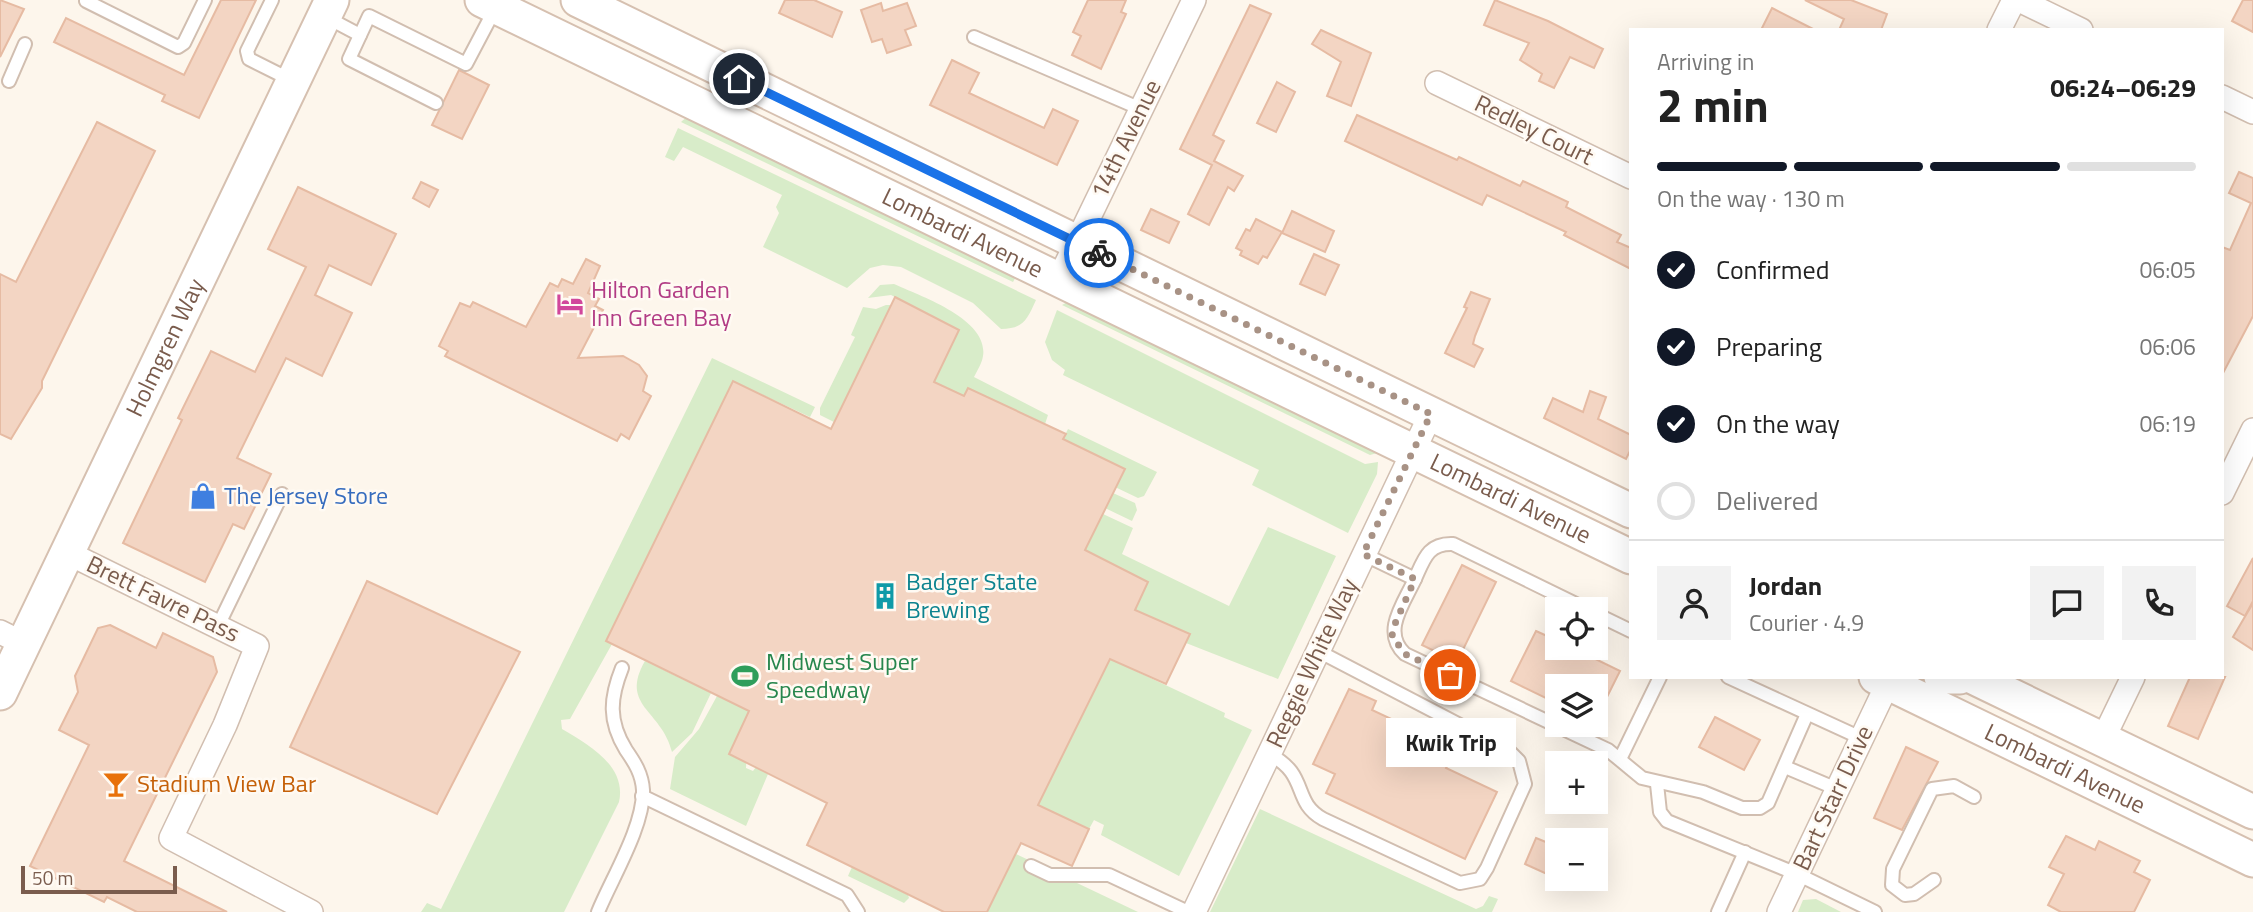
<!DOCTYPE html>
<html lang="en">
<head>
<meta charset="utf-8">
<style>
  :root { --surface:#fff; --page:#f2f2f2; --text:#222; --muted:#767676; --line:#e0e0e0; --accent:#111827 }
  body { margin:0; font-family:"Titillium Web",sans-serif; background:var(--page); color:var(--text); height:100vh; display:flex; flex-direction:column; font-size:26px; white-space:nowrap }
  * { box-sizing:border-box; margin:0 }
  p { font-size:23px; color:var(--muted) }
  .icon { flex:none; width:38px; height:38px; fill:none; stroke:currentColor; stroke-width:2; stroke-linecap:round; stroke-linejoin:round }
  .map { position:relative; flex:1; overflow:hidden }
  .details { position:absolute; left:1629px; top:28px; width:595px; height:651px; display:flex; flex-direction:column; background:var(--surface); border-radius:0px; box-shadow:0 7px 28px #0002 }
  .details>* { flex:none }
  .buttons { position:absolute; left:1545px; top:597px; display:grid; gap:14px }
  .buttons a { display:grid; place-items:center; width:63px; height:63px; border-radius:0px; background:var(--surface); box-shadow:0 7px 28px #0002; font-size:35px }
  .scale { position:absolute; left:21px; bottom:18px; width:156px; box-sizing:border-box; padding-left:7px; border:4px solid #7a5c4d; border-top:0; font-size:19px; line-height:24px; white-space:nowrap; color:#7a5c4d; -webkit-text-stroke:5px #fffaf3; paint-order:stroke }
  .pin { position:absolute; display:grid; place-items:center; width:60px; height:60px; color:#fff; margin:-30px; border:4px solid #fff; border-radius:50%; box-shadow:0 2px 7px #0007 }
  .courier { position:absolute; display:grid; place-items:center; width:70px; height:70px; margin:-35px; border:5px solid #1a73e8; border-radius:50%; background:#fff; color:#222; box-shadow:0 2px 9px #0007 }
  .bubble { position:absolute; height:49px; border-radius:0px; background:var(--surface); box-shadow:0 7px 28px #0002; font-size:23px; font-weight:700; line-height:49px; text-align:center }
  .overview em { font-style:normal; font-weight:700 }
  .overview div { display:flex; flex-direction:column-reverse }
  .overview { display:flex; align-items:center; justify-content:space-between; height:119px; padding:0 28px }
  h1 { font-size:46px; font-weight:700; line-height:52px }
  .bar { display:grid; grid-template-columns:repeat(4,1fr); gap:10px 7px; align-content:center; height:84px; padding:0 28px }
  .bar i { height:9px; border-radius:5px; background:var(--line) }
  .bar .current { background:var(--accent) }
  .bar p { grid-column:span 4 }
  .line { display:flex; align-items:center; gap:18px; padding:0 28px; border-top:2px solid var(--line) }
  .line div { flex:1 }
  .round { display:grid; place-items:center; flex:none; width:74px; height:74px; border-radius:0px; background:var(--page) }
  ol { padding:0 28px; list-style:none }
  li { display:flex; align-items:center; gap:21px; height:77px }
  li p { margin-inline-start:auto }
  li .icon { padding:7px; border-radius:50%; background:var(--accent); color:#fff; stroke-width:4 }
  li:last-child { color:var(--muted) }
  li i { width:38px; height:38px; border:4px solid var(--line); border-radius:50% }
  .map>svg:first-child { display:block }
  .green { fill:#d8ecc9 }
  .building { fill:#f3d5c3; stroke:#e6bba3; stroke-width:2 }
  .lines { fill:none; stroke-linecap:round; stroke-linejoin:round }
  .lane-casing { stroke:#d1beb0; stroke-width:16 }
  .street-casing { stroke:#d1beb0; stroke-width:26 }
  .secondary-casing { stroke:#d6c0b0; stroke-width:37 }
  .lane { stroke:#fff; stroke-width:12 }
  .street { stroke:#fff; stroke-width:23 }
  .secondary { stroke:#fff; stroke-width:33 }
  .done { stroke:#a89285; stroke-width:7; stroke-dasharray:0 12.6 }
  .route { stroke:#1a73e8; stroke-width:9 }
  .labels { text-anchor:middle; stroke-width:5; stroke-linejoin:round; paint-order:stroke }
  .street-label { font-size:24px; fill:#7a5c4d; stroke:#fffaf3 }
  .hotel-label { font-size:24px; fill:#b23c85; stroke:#fffaf3; text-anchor:start }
  .shop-label { font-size:24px; fill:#366cbe; stroke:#fffaf3; text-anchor:start }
  .culture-label { font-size:24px; fill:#0d838f; stroke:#fffaf3; text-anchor:start }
  .leisure-label { font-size:24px; fill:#27864d; stroke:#fffaf3; text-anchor:start }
  .food-label { font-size:24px; fill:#c56008; stroke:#fffaf3; text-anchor:start }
</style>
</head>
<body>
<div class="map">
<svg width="2253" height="912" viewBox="0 0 2253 912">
  <rect width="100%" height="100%" fill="#fdf6ec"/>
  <g class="green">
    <path d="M689,115L1017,275L1013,282L681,122Z"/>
    <path d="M678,128L1036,300C1027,320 1023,329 1001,329L973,303L901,267L883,265L870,268L847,288L763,247L779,213L776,207L782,195L683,147L674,161L665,157Z"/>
    <path d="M894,284C920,296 989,319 983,356C982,363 977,371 974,377L1048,415L1045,424L968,388L964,396L934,382L959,330L891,295L868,298L880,285Z"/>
    <path d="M1071,300L1373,448L1377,453L1370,455L1062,305Z"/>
    <path d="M886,305H891L834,422L820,415V408L855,337L851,335L863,307L876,309Z"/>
    <path d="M1057,310L1365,464L1378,462L1377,474L1348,533L1252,485L1259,470L1063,375L1065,370L1052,360L1045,342Z"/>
    <path d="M712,358L815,407L810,417L733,381L606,641L612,644L570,719L561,720L562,729C589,745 627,766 619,802L564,912H421L427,903L441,909Z"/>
    <path d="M1068,429L1157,472L1144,496L1138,498L1115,487L1124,469L1063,439Z"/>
    <path d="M1113,493L1135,503L1137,510L1132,521L1105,508Z"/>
    <path d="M1103,514L1133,528L1122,554L1229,606L1268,527L1336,556L1278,679L1186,643L1190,634L1135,610L1147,582L1085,550Z"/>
    <path d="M1110,659L1225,713L1224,717L1252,730L1179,876L1101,835L1104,825L1094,820L1089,829L1038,805Z"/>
    <path d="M645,661L711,693L692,733L672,752C662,710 619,706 645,661Z"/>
    <path d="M717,696L749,711L746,768L753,771L756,767L768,774L746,826L670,789L675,757L699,729Z"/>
    <path d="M1260,809L1476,909L1483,906L1489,896L1498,899L1492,912H1210Z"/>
    <path d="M1016,854L1138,912H987Z"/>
    <path d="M852,867L908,895L909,898L904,903L848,876Z"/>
    <path d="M1816,899L1841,912H1798L1803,900Z"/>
  </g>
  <g class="building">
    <path d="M0,0L24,9L0,57Z"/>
    <path d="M221,0H256L199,118L162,101L165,95L54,42L66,18L184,75Z"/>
    <path d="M785,0H814L842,12L832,37L779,13Z"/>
    <path d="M1088,0H1126L1121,12L1126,14L1101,69L1072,55L1081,36L1073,32Z"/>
    <path d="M1495,0L1548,21L1603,49L1594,68L1570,57L1554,88L1539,81L1542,74L1520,60L1529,43L1484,25Z"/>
    <path d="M1805,0H1851L1887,14L1881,30H1839L1844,19Z"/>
    <path d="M2243,0H2253V32L2232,21Z"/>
    <path d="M881,3L883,11L907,3L916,26L905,30L911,45L887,53L882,39L872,42L861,10Z"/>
    <path d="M1250,5L1271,14L1213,135L1224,141L1214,161L1243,176L1234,191L1228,187L1209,225L1188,214L1212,165L1180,149Z"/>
    <path d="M1772,8L1815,30H1761Z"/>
    <path d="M1321,30L1371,53L1351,106L1327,96L1341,62L1312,44Z"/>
    <path d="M952,60L979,73L969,93L1044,128L1053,109L1078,121L1057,165L930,105Z"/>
    <path d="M459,70L489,85L462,139L432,125Z"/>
    <path d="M1277,82L1295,92L1276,132L1257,123Z"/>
    <path d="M1357,115L1457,160L1459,157L1520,186L1523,181L1568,202L1566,207L1621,235L1617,242L1631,248V269L1564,235L1566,232L1487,195L1482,205L1345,141Z"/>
    <path d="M97,122L155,151L42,381V388L11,439L0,434V274L16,282Z"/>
    <path d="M2239,172L2253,178V316L2222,375V247L2230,250L2251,203L2229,193Z"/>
    <path d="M421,182L438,190L429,207L413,198Z"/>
    <path d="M298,187L396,234L371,285L329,265L315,295L352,313L322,376L286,358L237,458L271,474L244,529L233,524L205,582L123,543L182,420L178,418L211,351L255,372L306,267L268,249Z"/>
    <path d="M1151,209L1179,222L1169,243L1141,230Z"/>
    <path d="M1292,211L1334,231L1325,252L1282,233Z"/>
    <path d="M1256,219L1282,232L1267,258L1263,256L1258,264L1240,255L1242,251L1236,248L1246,229L1250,231Z"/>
    <path d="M1314,254L1339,265L1325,295L1300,284Z"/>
    <path d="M586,259L600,266L588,293L599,299L595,306L603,310L578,358L623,356L639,365L647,376L643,391L651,396L629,439L621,434L617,441L445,356L448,351L439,346L460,303L470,307L473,302L526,327L550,283L558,287L562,279L573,284Z"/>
    <path d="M1471,292L1490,299L1475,336L1473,344L1483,349L1474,367L1445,353L1467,308L1464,307Z"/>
    <path d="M895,297L959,330L934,382L964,396L968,388L1066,434L1063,439L1125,469L1085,550L1148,582L1135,610L1190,634L1166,684L1110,659L1038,805L1089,829L1072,866L1021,843L987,912H944L807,845L827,803L729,754L749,711L606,641L733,381L831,429Z"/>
    <path d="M1590,391L1606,397L1598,419L1631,435V449L1626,459L1544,418L1553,398L1583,412Z"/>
    <path d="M2253,558V601L2245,616L2227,606Z"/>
    <path d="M1462,565L1496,582L1457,662L1422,645Z"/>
    <path d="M367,581L520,652L437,814L290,747Z"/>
    <path d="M2253,603V650L2233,637Z"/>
    <path d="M110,625L156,648L163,633L213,657L217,672L124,861L227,912H137L107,897L104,902L30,866L89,745L59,730L78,692L75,676L98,628Z"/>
    <path d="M1536,631L1558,641V648H1573L1620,671L1596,719V686H1558V704L1511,681Z"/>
    <path d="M2190,677H2225L2198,739L2168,726Z"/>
    <path d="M1349,689L1376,701L1372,710L1455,749L1446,768L1497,792L1465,859L1326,793L1335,774L1313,764Z"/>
    <path d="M1715,717L1760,740L1744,770L1699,747Z"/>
    <path d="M1906,747L1938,762L1902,830L1874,818Z"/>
    <path d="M2066,836L2095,850L2099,841L2140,861L2134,872L2150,880L2134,912H2061L2048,905L2064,874L2049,867Z"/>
    <path d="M1536,838L1558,847V879L1525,864Z"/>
  </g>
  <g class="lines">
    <defs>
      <g id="lane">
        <path d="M272,0L247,51L249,59L293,81"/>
        <path d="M86,1L178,47L184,43L205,0"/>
        <path d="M326,17L360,35"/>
        <path d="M974,37L1141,109"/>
        <path d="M9,81L25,44"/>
        <path d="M436,103L349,59L369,16L466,64L496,7"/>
        <path d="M1363,554L1415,579C1424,559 1428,543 1453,544L1586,609"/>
        <path d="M1415,579C1404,603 1381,632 1405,654L1608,750L1642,778L1703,792L1742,808H1760L1768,803L1807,714"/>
        <path d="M1596,614L1631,631"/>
        <path d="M218,626L282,494"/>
        <path d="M1728,677L1861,738"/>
        <path d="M1269,754C1310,775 1291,801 1323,819L1460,883L1480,879L1487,868L1525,784L1519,761L1508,750L1318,651"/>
        <path d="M1620,759L1660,677"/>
        <path d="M1785,767L1837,789"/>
        <path d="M1657,784L1660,812L1667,821L1797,874L1875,912"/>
        <path d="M642,796L847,895L858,912"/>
        <path d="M1031,866L1050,875H1109L1188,912"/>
        <path d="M1934,880L1914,894L1905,895L1892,885L1893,869L1932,789L1954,786L1974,797"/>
        <path d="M598,912C612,878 644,826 643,790C642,774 635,763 626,750C608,721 610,698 622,668"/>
        <path d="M1718,912L1745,852"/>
      </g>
      <g id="street">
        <path d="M2019,0L2081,30"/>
        <path d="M1999,30L2014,0"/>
        <path d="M1437,83L1631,177"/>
        <path d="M2222,97L2253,112"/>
        <path d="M1059,279L1194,0"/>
        <path d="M2222,493L2253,430"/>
        <path d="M68,553L257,646L225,725L171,838L311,912"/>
        <path d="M0,632L24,644"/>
        <path d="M2103,739L2133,677"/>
        <path d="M1194,912L1431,414"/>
        <path d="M1779,912L1888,683"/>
      </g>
      <g id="secondary">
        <path id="s1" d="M482,0L1631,557"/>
        <path d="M578,0L1631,511"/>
        <path id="s2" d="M1876,677L2253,860"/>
        <path d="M1941,677H1960"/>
        <path d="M1973,677L2253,812"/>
        <path id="s3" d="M0,693L332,0"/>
      </g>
    </defs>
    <use href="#lane" class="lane-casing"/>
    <use href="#street" class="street-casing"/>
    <use href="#secondary" class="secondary-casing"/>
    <use href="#lane" class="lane"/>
    <use href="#street" class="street"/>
    <use href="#secondary" class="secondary"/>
  </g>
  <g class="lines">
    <path class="done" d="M1099,253L1431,414L1363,554L1415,579L1394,626L1392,636L1405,654L1450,675"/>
    <path class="route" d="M739,79L1099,253"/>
  </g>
  <defs>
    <symbol id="hotel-bare" viewBox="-9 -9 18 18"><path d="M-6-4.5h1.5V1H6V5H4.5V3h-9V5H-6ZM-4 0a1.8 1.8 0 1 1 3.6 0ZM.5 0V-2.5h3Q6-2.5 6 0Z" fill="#d1479c" stroke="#fffaf3" stroke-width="2.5" paint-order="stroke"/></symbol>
    <symbol id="shop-bare" viewBox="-9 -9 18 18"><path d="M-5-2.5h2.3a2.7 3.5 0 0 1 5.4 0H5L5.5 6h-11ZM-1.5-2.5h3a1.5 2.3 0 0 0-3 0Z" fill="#3f7fe0" stroke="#fffaf3" stroke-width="2.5" paint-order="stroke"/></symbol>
    <symbol id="building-bare" viewBox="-9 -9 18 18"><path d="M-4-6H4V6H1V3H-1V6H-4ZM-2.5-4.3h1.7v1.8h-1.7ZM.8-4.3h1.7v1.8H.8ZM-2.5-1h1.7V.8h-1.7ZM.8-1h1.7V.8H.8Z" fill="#0f9aa8" stroke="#fffaf3" stroke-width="2.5" paint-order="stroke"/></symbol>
    <symbol id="stadium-bare" viewBox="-9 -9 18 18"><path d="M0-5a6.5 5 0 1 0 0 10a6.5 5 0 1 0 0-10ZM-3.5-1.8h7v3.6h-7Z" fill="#2e9e5b" stroke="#fffaf3" stroke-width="2.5" paint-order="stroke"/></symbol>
    <symbol id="bar-bare" viewBox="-9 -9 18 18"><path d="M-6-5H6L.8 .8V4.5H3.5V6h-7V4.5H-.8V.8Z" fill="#e8710a" stroke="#fffaf3" stroke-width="2.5" paint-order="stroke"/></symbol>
  </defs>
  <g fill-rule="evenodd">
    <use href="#hotel-bare" x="551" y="285" width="38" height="38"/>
    <use href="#shop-bare" x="184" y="477" width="38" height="38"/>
    <use href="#building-bare" x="866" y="577" width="38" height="38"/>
    <use href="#stadium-bare" x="726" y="657" width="38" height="38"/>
    <use href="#bar-bare" x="97" y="765" width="38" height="38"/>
  </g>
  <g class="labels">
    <g class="street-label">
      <text transform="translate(1534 130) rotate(26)" y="8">Redley Court</text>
      <text transform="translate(1126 139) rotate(-64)" y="8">14th Avenue</text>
      <text dy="8" stroke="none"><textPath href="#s1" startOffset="534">Lombardi Avenue</textPath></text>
      <text dy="8" stroke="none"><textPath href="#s3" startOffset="383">Holmgren Way</textPath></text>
      <text dy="8" stroke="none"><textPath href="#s1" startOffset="1143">Lombardi Avenue</textPath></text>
      <text transform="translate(163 599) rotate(26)" y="8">Brett Favre Pass</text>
      <text transform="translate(1312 663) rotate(-65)" y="8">Reggie White Way</text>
      <text dy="8" stroke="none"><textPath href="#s2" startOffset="210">Lombardi Avenue</textPath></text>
      <text transform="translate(1833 798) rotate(-65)" y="8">Bart Starr Drive</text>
    </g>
    <g class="hotel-label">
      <text x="591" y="298">Hilton Garden<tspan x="591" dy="28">Inn Green Bay</tspan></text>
    </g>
    <g class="shop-label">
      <text x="224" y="504">The Jersey Store</text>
    </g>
    <g class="culture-label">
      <text x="906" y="590">Badger State<tspan x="906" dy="28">Brewing</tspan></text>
    </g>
    <g class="leisure-label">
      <text x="766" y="670">Midwest Super<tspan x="766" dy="28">Speedway</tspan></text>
    </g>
    <g class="food-label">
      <text x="137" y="792">Stadium View Bar</text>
    </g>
  </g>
</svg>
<div class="buttons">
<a><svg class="icon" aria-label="locate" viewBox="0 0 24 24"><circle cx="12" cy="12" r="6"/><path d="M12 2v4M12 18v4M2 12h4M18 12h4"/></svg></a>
<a><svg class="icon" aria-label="layers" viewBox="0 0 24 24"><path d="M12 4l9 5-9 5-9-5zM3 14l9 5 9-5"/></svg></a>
<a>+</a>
<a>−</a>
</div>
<div class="scale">50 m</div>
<div class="pin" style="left:1450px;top:675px;background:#ea580c"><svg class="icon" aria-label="bag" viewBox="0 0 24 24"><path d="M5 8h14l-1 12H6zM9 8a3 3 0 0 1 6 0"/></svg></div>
<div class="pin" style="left:739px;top:79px;background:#1f2937"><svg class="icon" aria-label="home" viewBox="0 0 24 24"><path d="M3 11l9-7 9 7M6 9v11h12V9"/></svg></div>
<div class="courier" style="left:1099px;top:253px"><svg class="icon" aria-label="bike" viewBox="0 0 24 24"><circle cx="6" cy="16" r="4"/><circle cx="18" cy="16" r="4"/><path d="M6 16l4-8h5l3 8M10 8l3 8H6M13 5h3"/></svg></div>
<div class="bubble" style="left:1386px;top:718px;width:130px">Kwik Trip</div>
<section class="details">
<div class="overview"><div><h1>2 min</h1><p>Arriving in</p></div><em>06:24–06:29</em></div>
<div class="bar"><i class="current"></i><i class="current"></i><i class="current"></i><i></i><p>On the way · 130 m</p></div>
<ol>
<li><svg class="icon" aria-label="check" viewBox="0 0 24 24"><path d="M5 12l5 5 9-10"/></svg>Confirmed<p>06:05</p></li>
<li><svg class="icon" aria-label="check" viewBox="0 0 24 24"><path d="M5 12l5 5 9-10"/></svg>Preparing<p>06:06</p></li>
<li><svg class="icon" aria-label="check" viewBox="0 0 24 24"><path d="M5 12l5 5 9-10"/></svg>On the way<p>06:19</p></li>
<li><i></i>Delivered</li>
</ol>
<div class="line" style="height:126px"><a class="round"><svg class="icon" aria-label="person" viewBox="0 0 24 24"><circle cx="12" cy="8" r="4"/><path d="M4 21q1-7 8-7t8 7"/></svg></a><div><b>Jordan</b><p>Courier · 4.9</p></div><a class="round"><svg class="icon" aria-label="chat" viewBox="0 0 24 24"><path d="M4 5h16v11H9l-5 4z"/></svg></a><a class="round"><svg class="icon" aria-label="phone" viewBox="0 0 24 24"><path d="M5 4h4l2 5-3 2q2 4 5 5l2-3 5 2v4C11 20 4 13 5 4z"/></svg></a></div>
</section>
</div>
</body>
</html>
